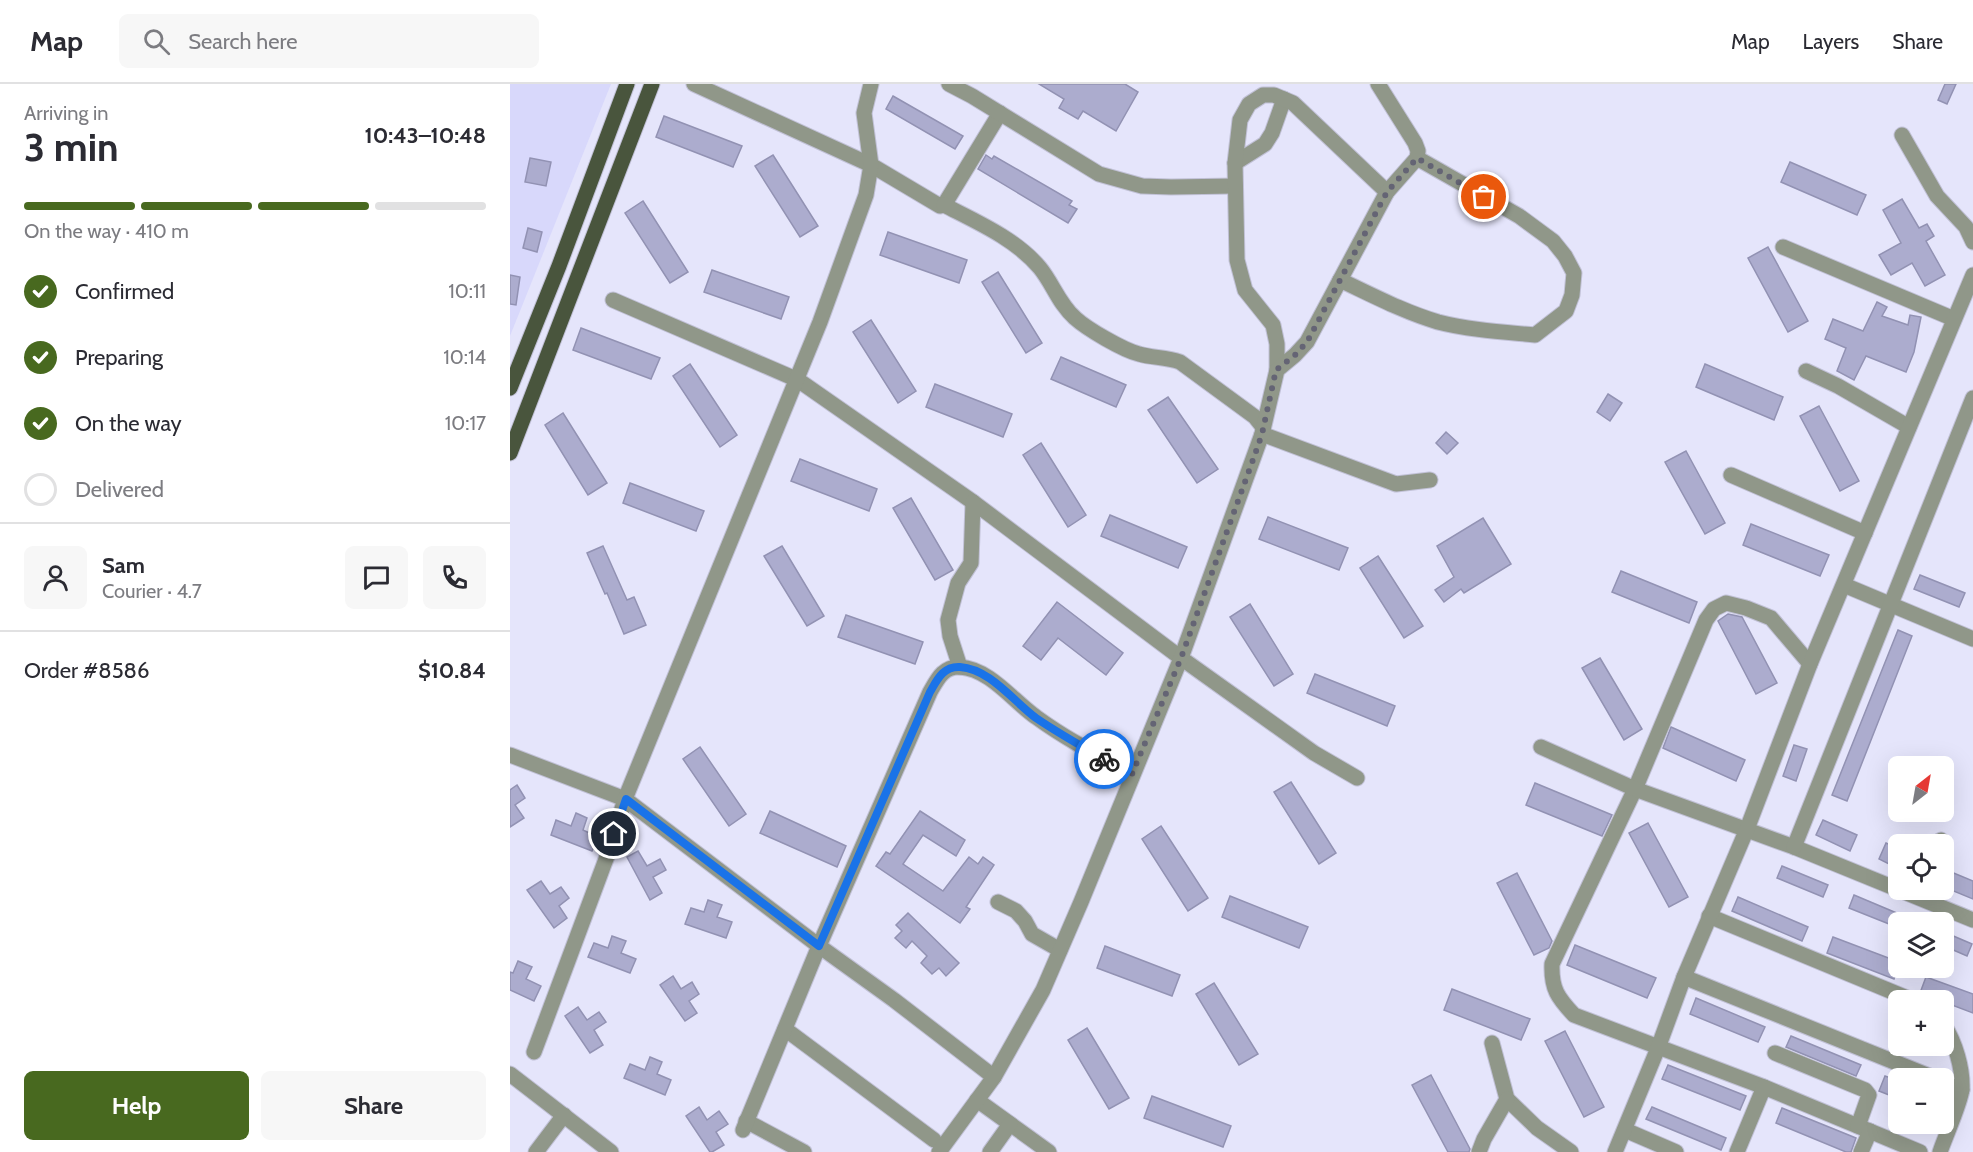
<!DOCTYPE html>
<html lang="en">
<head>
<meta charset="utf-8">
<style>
  :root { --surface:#fff; --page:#f7f7f7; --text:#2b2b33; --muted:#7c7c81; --line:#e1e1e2; --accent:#48691f }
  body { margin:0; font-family:Cabin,sans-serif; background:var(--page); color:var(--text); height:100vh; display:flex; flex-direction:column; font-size:22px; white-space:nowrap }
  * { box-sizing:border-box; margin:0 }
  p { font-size:20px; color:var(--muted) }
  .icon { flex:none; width:33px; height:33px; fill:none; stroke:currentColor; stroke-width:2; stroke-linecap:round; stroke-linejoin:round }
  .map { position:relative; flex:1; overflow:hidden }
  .drawer { display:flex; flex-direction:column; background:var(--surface); width:510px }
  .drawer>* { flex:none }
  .needle { width:39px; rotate:31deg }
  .tools { position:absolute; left:1378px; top:672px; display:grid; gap:12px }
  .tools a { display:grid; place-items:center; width:66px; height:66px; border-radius:9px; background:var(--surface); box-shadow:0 6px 24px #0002; font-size:30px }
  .pin { position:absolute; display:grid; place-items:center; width:51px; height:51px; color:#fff; margin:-26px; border:3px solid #fff; border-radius:50%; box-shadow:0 2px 6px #0007 }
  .courier { position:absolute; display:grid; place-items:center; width:60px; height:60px; margin:-30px; border:4px solid #1a73e8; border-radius:50%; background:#fff; color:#222; box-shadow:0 2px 8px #0007 }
  .overview em { font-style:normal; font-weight:800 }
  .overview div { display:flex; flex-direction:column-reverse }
  .overview { display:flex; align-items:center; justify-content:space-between; height:102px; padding:0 24px }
  h1 { font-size:39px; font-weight:800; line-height:45px }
  .bar { display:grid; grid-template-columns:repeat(4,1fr); gap:9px 6px; align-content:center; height:72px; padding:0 24px }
  .bar i { height:8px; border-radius:4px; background:var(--line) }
  .bar .active { background:var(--accent) }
  .bar p { grid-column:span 4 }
  .line { display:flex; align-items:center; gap:15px; padding:0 24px; border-top:2px solid var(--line) }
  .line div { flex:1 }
  .round { display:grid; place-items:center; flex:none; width:63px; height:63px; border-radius:9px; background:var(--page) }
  ol { padding:0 24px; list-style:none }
  li { display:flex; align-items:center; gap:18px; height:66px }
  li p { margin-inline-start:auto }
  li .icon { padding:6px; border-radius:50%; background:var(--accent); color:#fff; stroke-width:4 }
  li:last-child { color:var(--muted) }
  li i { width:33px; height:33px; border:3px solid var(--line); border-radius:50% }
  .button { display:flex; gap:12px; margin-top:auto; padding:12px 24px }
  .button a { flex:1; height:69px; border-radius:9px; background:var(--accent); color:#fff; font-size:24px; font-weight:800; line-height:69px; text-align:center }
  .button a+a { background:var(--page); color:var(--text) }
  header { display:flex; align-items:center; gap:36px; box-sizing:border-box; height:84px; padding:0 30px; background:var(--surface); border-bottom:2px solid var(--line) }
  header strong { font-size:28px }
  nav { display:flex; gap:33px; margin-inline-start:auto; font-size:21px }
  .search { width:420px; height:54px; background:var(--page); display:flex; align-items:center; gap:15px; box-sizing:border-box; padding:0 21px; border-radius:9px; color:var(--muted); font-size:22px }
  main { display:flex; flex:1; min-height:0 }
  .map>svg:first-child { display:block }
  .built { fill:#d8d8fb }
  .building { fill:#acacce; stroke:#9292b3; stroke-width:1.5 }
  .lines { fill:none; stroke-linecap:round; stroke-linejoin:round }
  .minor-casing { stroke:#c1c1d6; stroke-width:17 }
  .major-casing { stroke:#c1c1d6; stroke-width:17 }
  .minor { stroke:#909789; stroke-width:15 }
  .major { stroke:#49553d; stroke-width:15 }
  .done { stroke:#646474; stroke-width:6; stroke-dasharray:0 10.8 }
  .route { stroke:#1a73e8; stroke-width:8 }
</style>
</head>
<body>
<header>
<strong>Map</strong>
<div class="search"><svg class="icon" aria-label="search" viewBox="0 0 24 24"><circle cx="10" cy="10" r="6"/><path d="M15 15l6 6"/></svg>Search here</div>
<nav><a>Map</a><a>Layers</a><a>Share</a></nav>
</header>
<main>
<section class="drawer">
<div class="overview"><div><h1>3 min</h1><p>Arriving in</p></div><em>10:43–10:48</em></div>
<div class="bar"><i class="active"></i><i class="active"></i><i class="active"></i><i></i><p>On the way · 410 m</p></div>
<ol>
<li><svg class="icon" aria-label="check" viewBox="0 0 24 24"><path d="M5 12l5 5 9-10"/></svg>Confirmed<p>10:11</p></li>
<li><svg class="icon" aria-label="check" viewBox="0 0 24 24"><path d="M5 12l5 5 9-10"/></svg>Preparing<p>10:14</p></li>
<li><svg class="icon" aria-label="check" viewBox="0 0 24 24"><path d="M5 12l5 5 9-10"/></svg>On the way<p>10:17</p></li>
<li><i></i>Delivered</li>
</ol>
<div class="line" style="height:108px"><a class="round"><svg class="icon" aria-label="person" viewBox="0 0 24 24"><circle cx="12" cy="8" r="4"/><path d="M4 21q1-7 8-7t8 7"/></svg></a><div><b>Sam</b><p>Courier · 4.7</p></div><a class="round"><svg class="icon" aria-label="chat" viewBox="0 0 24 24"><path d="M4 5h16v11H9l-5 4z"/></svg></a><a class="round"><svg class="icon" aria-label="phone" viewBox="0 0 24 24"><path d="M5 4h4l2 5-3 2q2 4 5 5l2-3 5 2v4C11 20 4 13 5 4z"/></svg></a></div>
<div class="line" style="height:78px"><div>Order #8586</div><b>$10.84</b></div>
<div class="button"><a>Help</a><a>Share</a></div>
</section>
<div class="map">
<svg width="1463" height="1068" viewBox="0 0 1463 1068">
  <rect width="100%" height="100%" fill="#e5e5fb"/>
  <path class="built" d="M0,0H101L0,252Z"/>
  <g class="building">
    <path d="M529,0H615L628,8L606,47L573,27L568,35L549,24L554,15Z"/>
    <path d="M1435,0H1446L1437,20L1428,16Z"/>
    <path d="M383,12L453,52L445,65L376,25Z"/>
    <path d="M154,32L232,62L223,83L146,53Z"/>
    <path d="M263,71L308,142L290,153L245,82Z"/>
    <path d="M476,71L482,75L484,72L562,117L559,121L567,125L558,139L468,85Z"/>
    <path d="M20,74L41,78L36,102L15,98Z"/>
    <path d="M1280,78L1356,111L1347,131L1271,98Z"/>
    <path d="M1392,115L1409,144L1417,140L1424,152L1416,157L1435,191L1415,202L1402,179L1381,191L1369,171L1391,159L1373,126Z"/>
    <path d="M133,117L178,188L160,199L115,129Z"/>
    <path d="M18,144L32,148L27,168L13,164Z"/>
    <path d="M378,148L457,176L449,199L370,171Z"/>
    <path d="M1258,163L1298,237L1278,248L1238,174Z"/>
    <path d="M202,186L279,213L271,235L194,208Z"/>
    <path d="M488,188L532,259L516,269L472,198Z"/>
    <path d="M0,191L10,193L6,221L0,220Z"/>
    <path d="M1367,218L1377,223L1372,232L1398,241L1400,231L1411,233L1404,268L1396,288L1356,272L1344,296L1327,287L1336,264L1315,255L1323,235L1353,247Z"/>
    <path d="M361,236L406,307L388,319L343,248Z"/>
    <path d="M71,244L150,274L141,295L63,266Z"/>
    <path d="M551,273L616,301L606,323L541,295Z"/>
    <path d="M180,280L227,351L210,363L163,292Z"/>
    <path d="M1195,280L1273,313L1264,336L1186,303Z"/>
    <path d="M425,300L502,330L493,353L416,323Z"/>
    <path d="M1098,310L1112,319L1100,337L1087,328Z"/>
    <path d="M658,313L708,385L687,399L638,326Z"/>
    <path d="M1309,322L1349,397L1330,407L1290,332Z"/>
    <path d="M53,329L97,399L78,411L35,341Z"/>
    <path d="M936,348L948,359L937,370L926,359Z"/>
    <path d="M531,359L576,431L558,443L513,371Z"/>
    <path d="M1176,367L1215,439L1195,450L1155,378Z"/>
    <path d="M290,375L367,405L359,427L281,397Z"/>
    <path d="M120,399L194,427L186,447L113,419Z"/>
    <path d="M401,414L443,486L425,496L383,424Z"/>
    <path d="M600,431L677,463L668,484L591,452Z"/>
    <path d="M758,433L838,464L829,486L749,455Z"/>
    <path d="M973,434L1001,480L954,509L951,505L934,518L925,506L944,493L927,462Z"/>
    <path d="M1241,440L1319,471L1310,492L1233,461Z"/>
    <path d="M93,462L117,516L124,513L136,541L114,550L97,509L95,510L77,469Z"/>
    <path d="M272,462L314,532L297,542L254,472Z"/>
    <path d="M868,472L913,542L894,554L850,484Z"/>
    <path d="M1111,487L1187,518L1179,539L1102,508Z"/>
    <path d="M1410,491L1455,509L1449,523L1404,505Z"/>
    <path d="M547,518L613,569L596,591L548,554L531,576L513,562Z"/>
    <path d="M740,520L783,590L764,602L720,533Z"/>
    <path d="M1218,530L1232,533L1267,599L1246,610L1208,537Z"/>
    <path d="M336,531L413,558L405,580L328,553Z"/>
    <path d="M1388,546L1402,552L1337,717L1322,711Z"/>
    <path d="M1090,574L1132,645L1114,656L1072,584Z"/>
    <path d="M805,590L885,622L877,642L797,609Z"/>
    <path d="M1161,643L1235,676L1226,697L1153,664Z"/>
    <path d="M1284,661L1297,665L1286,697L1273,692Z"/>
    <path d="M190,663L236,730L219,742L173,675Z"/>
    <path d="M781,698L826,769L809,780L764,708Z"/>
    <path d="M1025,699L1102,731L1092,752L1016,721Z"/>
    <path d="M7,701L15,714L5,721L14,734L0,743V706Z"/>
    <path d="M260,727L336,762L327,783L250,749Z"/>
    <path d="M410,727L455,756L446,772L413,751L393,780L433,807L459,773L468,780L473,773L484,781L456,823L460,825L450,839L366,782L376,768L380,770Z"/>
    <path d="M66,729L77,734L73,746L88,753L82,767L41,751L46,736L61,742Z"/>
    <path d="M1313,736L1347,751L1340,767L1306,751Z"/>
    <path d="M1138,739L1178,813L1159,823L1119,749Z"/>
    <path d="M651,742L698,814L678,827L632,755Z"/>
    <path d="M1376,759L1389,765V785L1369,775Z"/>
    <path d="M128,767L137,782L150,775L156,786L143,793L152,809L140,816L117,773Z"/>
    <path d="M1272,782L1318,801L1313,813L1267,794Z"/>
    <path d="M1434,785L1463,797V815L1434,803Z"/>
    <path d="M1007,789L1042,857L1039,864L1024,871L987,799Z"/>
    <path d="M31,797L40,810L51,803L59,814L49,822L57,834L44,844L17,806Z"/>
    <path d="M1344,811L1389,830L1384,842L1339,824Z"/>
    <path d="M720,812L798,843L789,864L712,833Z"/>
    <path d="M1228,813L1298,843L1292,857L1222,827Z"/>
    <path d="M198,816L212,821L207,833L222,838L216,854L175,840L181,824L194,828Z"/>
    <path d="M398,829L449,879L436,892L429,884L422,890L411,879L417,872L402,857L396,864L385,854L392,847L386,841Z"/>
    <path d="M1434,848L1462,860L1457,872L1434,862Z"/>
    <path d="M102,852L116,857L111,869L126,875L120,889L78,873L84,859L98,864Z"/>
    <path d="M1323,853L1389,878L1384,895L1317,869Z"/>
    <path d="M1065,861L1146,894L1137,914L1057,881Z"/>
    <path d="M595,862L670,891L662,912L587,884Z"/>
    <path d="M8,877L22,883L16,895L31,902L24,917L0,906V888L3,889Z"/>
    <path d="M163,892L171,905L182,898L189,910L179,917L187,929L175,937L150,901Z"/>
    <path d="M1416,893L1463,910V929L1434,918V916L1410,909Z"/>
    <path d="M704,899L748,970L729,981L686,910Z"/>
    <path d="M942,905L1020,935L1011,956L934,926Z"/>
    <path d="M1186,914L1255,943L1248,958L1180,930Z"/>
    <path d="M68,923L77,936L89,928L96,938L84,946L93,961L80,969L55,932Z"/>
    <path d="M577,944L619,1014L599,1025L558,956Z"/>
    <path d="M1055,947L1094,1023L1074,1033L1035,957Z"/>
    <path d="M1281,952L1351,981L1346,992L1276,963Z"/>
    <path d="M140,973L152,978L147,990L161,996L155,1011L114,994L120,980L135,986Z"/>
    <path d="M1158,981L1236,1012L1230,1026L1152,995Z"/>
    <path d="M921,991L960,1065L959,1068H938L902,1001Z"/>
    <path d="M1375,992L1389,997V1015L1369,1007Z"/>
    <path d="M642,1012L721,1042L713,1063L634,1034Z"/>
    <path d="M189,1023L197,1036L209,1027L218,1040L206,1048L214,1061L202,1068H200L176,1032Z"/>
    <path d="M1142,1023L1216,1054L1211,1066L1136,1035Z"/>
    <path d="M1272,1024L1346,1054L1341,1068H1336L1266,1039Z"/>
  </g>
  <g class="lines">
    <defs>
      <g id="minor">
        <path d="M184,0L361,81L430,122L434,121L490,29"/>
        <path d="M439,0L462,12L589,90L632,102L661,103L725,102"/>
        <path d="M1392,51L1427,112L1456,143L1463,158"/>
        <path d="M725,79L755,60L762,49L774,15"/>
        <path d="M434,121C467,138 506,155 530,184C543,200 549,220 565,234C577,245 613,266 629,270C642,274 656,273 670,278L745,333L753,343"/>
        <path d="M1273,163L1444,235"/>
        <path d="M830,196C862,211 894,228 928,238C959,246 993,248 1025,251L1056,227L1062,211L1064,189L1055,172L1043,157L1009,132L907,74"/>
        <path d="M103,216L288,296L463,418L671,574L804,669L847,694"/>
        <path d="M767,286V260L763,241L735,206L727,176L725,79L730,36L739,20L753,11H764L783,19L877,108"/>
        <path d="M1296,287L1328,302L1399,343"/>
        <path d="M752,350L886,400L920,396"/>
        <path d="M1221,391L1355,449"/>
        <path d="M1334,501L1463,555"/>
        <path d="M1300,580L1261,534L1236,524L1216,519L1204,525L1196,536L1125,705L1042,880C1041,905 1048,914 1064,931L1254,1003L1410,1068"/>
        <path d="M450,583L440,552L438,536L448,499L461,479L463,418"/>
        <path d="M1031,663L1125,705L1284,763L1463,836"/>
        <path d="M0,671L115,715L309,862L384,916L484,993"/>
        <path d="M1429,760L1431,756"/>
        <path d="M1284,763L1463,314"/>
        <path d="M488,818L506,827L515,837L522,850L550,866"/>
        <path d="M1199,832L1402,916"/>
        <path d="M1174,893L1424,994"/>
        <path d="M275,945L424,1056"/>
        <path d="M982,959L997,1015L1027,1044L1061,1068"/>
        <path d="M24,968L99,767L115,715L310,238L356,111L361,81L354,29L361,0"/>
        <path d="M1265,969L1355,1006L1359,1011L1348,1042"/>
        <path d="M0,990L101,1068"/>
        <path d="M1434,999L1452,1006"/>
        <path d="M467,1016L539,1068"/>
        <path d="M236,1037L294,1068"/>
        <path d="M233,1046L309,862L420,608C427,596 433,582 450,583C480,585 503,617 526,633C556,655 589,672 622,690"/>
        <path d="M1115,1046L1166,1068"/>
        <path d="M26,1068L54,1031"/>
        <path d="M429,1068L484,993L533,906L571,818L671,574L752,350L767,286L785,271L797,258L877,108L907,74L908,67L905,59L868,0"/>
        <path d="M480,1068L500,1040"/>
        <path d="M969,1068L974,1055L997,1015"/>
        <path d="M1105,1068L1148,964L1174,893L1237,745L1300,580L1463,191"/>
        <path d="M1227,1068L1254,1003"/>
        <path d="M1351,1068L1360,1047"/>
        <path d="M1430,1068C1435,1053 1451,1018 1452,1005C1453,984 1445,958 1434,941"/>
      </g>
      <g id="major">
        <path d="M0,304L49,182L117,0"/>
        <path d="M0,369L142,0"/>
      </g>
    </defs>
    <use href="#minor" class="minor-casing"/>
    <use href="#major" class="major-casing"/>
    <use href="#minor" class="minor"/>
    <use href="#major" class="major"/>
  </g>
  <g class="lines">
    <path class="done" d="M594,675L622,690L671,574L744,373L752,350L766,286L785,271L797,258L877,108L907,74L974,113"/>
    <path class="route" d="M104,750L116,715L309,862L420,608C427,596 433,582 450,583C480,585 503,617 526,634C548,649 571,662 594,675"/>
  </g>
</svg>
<div class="tools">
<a><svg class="needle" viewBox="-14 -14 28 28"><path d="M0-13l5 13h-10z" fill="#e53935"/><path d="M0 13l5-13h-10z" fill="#7c7c81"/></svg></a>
<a><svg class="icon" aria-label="locate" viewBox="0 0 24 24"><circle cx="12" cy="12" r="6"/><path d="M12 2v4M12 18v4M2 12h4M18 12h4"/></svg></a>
<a><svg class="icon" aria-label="layers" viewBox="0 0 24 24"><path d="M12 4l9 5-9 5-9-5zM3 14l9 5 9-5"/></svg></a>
<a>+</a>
<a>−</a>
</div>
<div class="pin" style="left:974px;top:113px;background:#ea580c"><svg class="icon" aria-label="bag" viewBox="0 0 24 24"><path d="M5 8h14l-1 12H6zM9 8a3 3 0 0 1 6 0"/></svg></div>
<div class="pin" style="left:104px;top:750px;background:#1f2937"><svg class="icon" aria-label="home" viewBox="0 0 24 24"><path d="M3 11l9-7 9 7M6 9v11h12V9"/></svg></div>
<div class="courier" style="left:594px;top:675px"><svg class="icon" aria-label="bike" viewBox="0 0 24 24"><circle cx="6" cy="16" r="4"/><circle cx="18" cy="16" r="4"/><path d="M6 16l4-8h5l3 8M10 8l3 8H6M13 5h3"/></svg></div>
</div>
</main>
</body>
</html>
